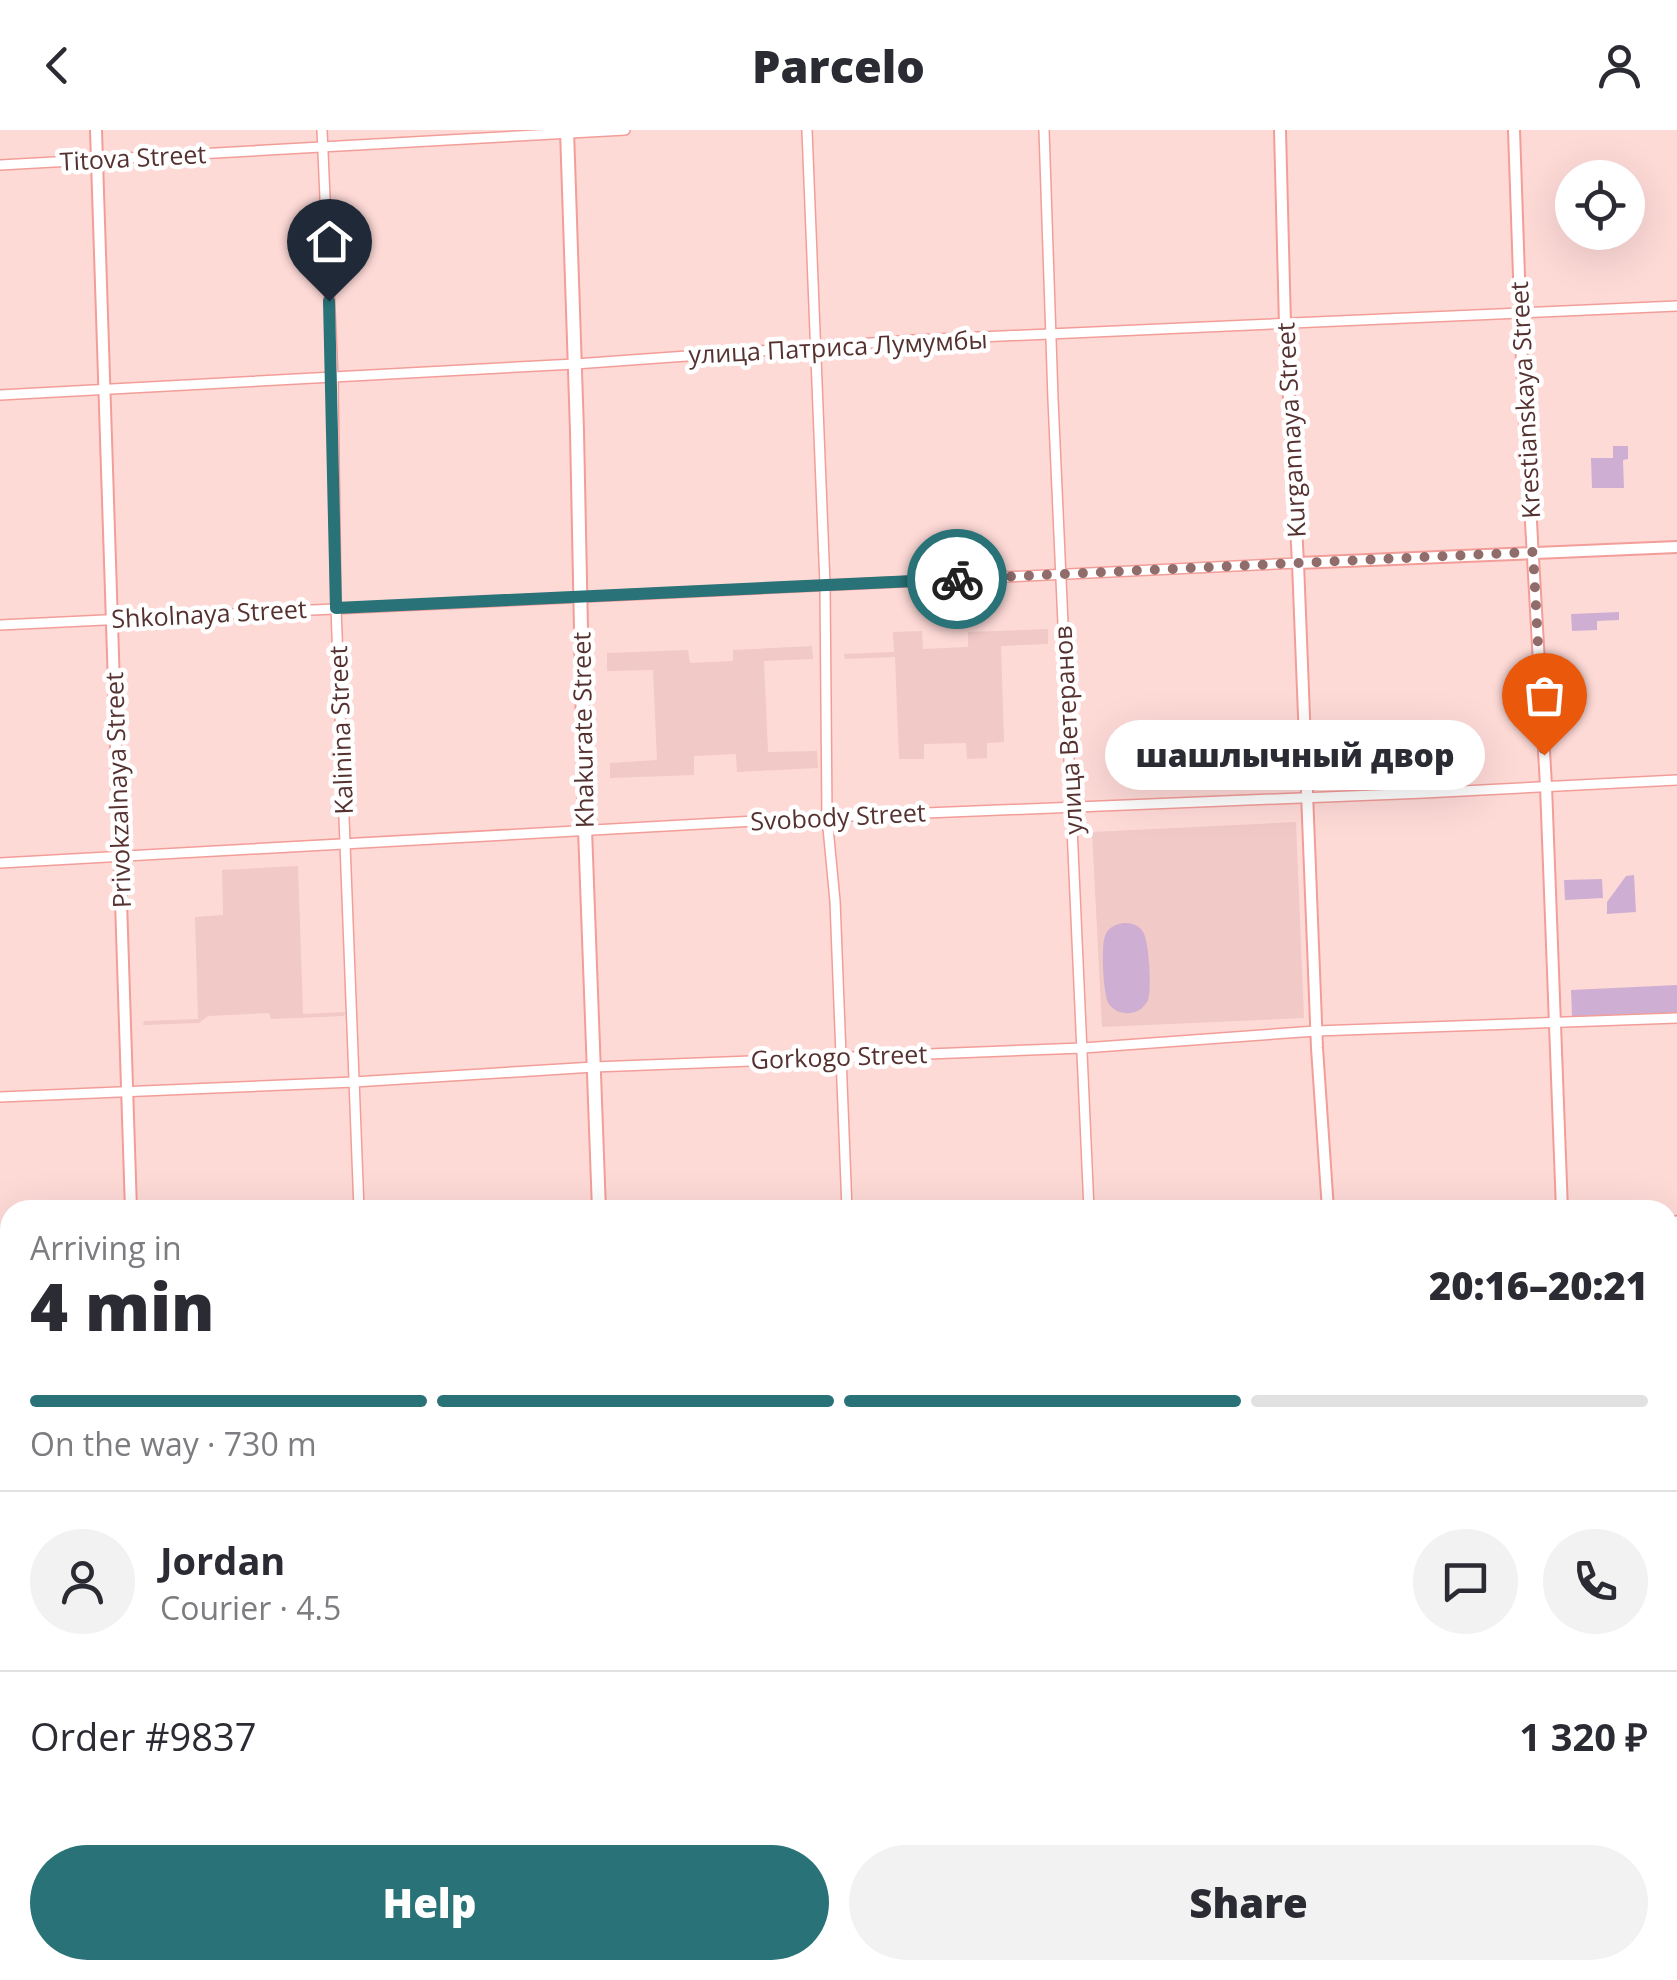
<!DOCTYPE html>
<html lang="en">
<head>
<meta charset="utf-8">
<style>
  :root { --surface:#fff; --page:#f2f2f3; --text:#2b2b33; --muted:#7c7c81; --line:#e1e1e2; --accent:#287278 }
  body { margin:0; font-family:"Open Sans",sans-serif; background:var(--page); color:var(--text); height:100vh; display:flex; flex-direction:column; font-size:38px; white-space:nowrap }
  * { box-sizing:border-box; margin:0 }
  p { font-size:32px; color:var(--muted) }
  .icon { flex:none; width:55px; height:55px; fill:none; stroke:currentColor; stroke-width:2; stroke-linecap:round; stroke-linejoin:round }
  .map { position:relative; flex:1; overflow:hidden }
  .drawer { position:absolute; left:0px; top:1070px; width:1678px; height:780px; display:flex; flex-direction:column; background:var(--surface); border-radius:30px 30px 0 0; box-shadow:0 10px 40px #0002 }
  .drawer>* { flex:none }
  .controls { position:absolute; left:1555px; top:30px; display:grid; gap:20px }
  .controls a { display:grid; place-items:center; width:90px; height:90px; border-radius:50%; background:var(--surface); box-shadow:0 10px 40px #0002; font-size:50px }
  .pin { position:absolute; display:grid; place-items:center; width:85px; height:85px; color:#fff; margin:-102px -42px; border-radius:50% 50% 50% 0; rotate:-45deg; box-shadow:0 0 10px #0007 }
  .pin .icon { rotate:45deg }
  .courier { position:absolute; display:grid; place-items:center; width:100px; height:100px; margin:-50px; border:8px solid #287278; border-radius:50%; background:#fff; color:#222; box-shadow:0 2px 12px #0007 }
  .bubble { position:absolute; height:70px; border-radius:35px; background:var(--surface); box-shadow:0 10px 40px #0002; font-size:32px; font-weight:800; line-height:70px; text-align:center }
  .summary em { font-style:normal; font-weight:800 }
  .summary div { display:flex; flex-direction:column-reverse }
  .summary { display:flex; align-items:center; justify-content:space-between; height:170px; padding:0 30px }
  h1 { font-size:65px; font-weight:800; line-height:75px }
  .bar { display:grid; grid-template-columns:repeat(4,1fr); gap:15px 10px; align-content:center; height:120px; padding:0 30px }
  .bar i { height:12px; border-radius:8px; background:var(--line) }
  .bar .selected { background:var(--accent) }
  .bar p { grid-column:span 4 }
  .line { display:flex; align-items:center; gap:25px; padding:0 30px; border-top:2px solid var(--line) }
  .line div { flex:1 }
  .round { display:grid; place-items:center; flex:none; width:105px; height:105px; border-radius:52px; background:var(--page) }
  .action { display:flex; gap:20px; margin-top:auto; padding:20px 30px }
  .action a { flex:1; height:115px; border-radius:60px; background:var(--accent); color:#fff; font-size:40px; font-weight:800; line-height:115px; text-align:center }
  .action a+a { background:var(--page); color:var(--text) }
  header { display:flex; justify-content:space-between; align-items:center; height:130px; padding:0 30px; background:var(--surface); font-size:45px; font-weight:800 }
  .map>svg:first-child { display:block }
  .built { fill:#f1c9c7 }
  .green { fill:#cfaed3 }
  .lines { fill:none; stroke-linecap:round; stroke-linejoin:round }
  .stream { stroke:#5ed0d9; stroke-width:2.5 }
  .minor-casing { stroke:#f39d99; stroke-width:12 }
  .tertiary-casing { stroke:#f39d99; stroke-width:14 }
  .secondary-casing { stroke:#f39d99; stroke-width:15 }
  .primary-casing { stroke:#f39d99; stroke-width:16 }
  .minor { stroke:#fff; stroke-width:9 }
  .tertiary { stroke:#fff; stroke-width:10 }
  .secondary { stroke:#fff; stroke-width:11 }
  .primary { stroke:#fff; stroke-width:12 }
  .done { stroke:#906c6a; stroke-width:10; stroke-dasharray:0 18 }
  .route { stroke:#287278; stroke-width:12 }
  .labels { text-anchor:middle; stroke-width:9; stroke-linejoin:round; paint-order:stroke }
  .street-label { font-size:25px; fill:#553130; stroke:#fff }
</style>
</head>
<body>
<header><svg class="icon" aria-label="back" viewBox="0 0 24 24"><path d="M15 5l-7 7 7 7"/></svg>Parcelo<svg class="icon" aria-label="person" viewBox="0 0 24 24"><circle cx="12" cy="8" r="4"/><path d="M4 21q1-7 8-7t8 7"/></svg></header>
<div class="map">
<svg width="1677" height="1850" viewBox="0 0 1677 1850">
  <rect width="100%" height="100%" fill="#fedad7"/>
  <g class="built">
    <path d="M1048,499V514L1001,516L1004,612L987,613V628L967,629L966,613L924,614V629H899L895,527L845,529L844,524L894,522L893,502L922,501L923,519L968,517V502Z"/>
    <path d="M812,516L813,529L764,531L768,622L817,621L818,638L737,642L736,624L694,626V645L610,648V633L657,630L653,540L607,541V523L688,520L690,533L733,531V520Z"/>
    <path d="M1296,692L1304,888L1102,897L1092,702Z"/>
    <path d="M298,736L303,884L345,882L344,886L271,889L269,883L208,886L199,893L143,895L144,891L198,889L195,787L223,785L222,740Z"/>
    <path d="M10,1262V1378H0V1263Z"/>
    <path d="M0,1490L10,1497V1552L1,1564Z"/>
    <path d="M1668,1694L1677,1699V1795L1668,1790Z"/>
    <path d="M682,1840H1294L1289,1850H684Z"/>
  </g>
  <g class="green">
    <path d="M1613,316H1628V329L1623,330L1624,358H1592L1591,328H1613Z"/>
    <path d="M1619,482V490L1597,491V500L1572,501L1571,484Z"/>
    <path d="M1634,745L1636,782L1607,784V772L1626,746Z"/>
    <path d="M1602,749L1603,768L1565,770L1564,750Z"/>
    <path d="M1123,793C1131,793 1138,794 1143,802C1149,810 1152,861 1148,870C1144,878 1138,882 1130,883C1122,884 1114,881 1109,874C1103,866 1101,815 1105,806C1108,797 1115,795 1123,793Z"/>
    <path d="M1677,855V883L1572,887L1571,860Z"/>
  </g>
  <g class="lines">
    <path class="stream" d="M652,1850L655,1840"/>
    <defs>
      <g id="minor">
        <path d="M322,0L333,248L336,478L359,1080"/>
        <path d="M807,0L825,455L827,687L835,771L847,1080"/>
        <path d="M1044,0L1053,269L1089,1080"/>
        <path d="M0,35L625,0"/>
        <path d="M0,265L575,234L913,210L1677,176"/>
        <path d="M0,495L1298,433"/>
        <path d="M0,733L827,687L1424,663L1677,650"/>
        <path d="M0,967L354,952L594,937L1083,918L1316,901L1677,888"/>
        <path d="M1668,1156L1677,1161"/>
        <path d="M1668,1196L1677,1177"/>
        <path d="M0,1203L10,1202"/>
        <path d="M0,1426L10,1425"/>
        <path d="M0,1672L4,1665"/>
        <path d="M146,1850L152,1840"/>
        <path d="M1351,1850L1356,1840"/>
      </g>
      <g id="tertiary">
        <path d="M96,0L131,1080"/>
        <path d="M1280,0L1285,195L1298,433L1317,918L1328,1080"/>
        <path d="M1514,0L1522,234L1546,656L1562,1080"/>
        <path d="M1298,433L1677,417"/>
        <path d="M0,1464L10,1471"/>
      </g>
      <g id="secondary">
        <path d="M1668,1112L1677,1092"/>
        <path d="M591,1848L614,1840"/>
        <path d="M1315,1850L1319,1840"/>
      </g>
      <g id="primary">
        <path d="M567,0L577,301L585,699L599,1080"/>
        <path d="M632,1840V1850"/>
      </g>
    </defs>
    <use href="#minor" class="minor-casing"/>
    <use href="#tertiary" class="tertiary-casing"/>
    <use href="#secondary" class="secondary-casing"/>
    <use href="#primary" class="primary-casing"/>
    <use href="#minor" class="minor"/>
    <use href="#tertiary" class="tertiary"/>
    <use href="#secondary" class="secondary"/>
    <use href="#primary" class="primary"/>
  </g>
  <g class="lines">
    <path class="done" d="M957,449L1533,422L1544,625"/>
    <path class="route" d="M329,171L336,478L957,449"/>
  </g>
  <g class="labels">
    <g class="street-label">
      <text transform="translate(133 28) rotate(-3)" y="9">Titova Street</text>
      <text transform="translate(838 217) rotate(-3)" y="9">улица Патриса Лумумбы</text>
      <text transform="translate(1525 270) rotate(-93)" y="9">Krestianskaya Street</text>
      <text transform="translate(1291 300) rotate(-93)" y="9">Kurgannaya Street</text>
      <text transform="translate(209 484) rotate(-3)" y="9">Shkolnaya Street</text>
      <text transform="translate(341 600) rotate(-92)" y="9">Kalinina Street</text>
      <text transform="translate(583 600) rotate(-91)" y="9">Khakurate Street</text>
      <text transform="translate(1068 600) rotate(-93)" y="9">улица Ветеранов</text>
      <text transform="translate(118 660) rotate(-92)" y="9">Privokzalnaya Street</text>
      <text transform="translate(838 687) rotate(-3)" y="9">Svobody Street</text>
      <text transform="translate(839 927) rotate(-2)" y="9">Gorkogo Street</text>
    </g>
  </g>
</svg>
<div class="controls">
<a><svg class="icon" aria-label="locate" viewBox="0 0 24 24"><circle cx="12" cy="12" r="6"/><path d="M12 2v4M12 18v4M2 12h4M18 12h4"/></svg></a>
</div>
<div class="pin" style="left:1544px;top:625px;background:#ea580c"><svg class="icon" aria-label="bag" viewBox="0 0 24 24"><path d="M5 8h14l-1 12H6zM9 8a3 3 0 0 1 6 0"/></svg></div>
<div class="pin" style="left:329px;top:171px;background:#1f2937"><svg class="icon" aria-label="home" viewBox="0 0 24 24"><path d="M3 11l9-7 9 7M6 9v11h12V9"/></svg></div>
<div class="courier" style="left:957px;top:449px"><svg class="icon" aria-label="bike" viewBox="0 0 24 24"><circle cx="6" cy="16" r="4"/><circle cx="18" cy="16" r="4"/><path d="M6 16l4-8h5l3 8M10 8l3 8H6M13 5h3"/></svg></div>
<div class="bubble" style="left:1105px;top:590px;width:380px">шашлычный двор</div>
<section class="drawer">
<div class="summary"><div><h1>4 min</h1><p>Arriving in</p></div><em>20:16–20:21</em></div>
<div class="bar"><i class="selected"></i><i class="selected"></i><i class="selected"></i><i></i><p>On the way · 730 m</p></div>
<div class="line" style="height:180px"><a class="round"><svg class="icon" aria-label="person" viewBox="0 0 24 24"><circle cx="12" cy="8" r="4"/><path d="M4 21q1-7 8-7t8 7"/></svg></a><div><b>Jordan</b><p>Courier · 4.5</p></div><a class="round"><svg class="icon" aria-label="chat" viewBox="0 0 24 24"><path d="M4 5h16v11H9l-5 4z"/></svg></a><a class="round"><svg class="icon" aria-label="phone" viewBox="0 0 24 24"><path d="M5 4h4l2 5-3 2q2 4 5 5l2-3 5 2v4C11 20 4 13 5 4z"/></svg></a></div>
<div class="line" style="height:130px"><div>Order #9837</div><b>1 320 ₽</b></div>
<div class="action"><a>Help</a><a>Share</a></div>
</section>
</div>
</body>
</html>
